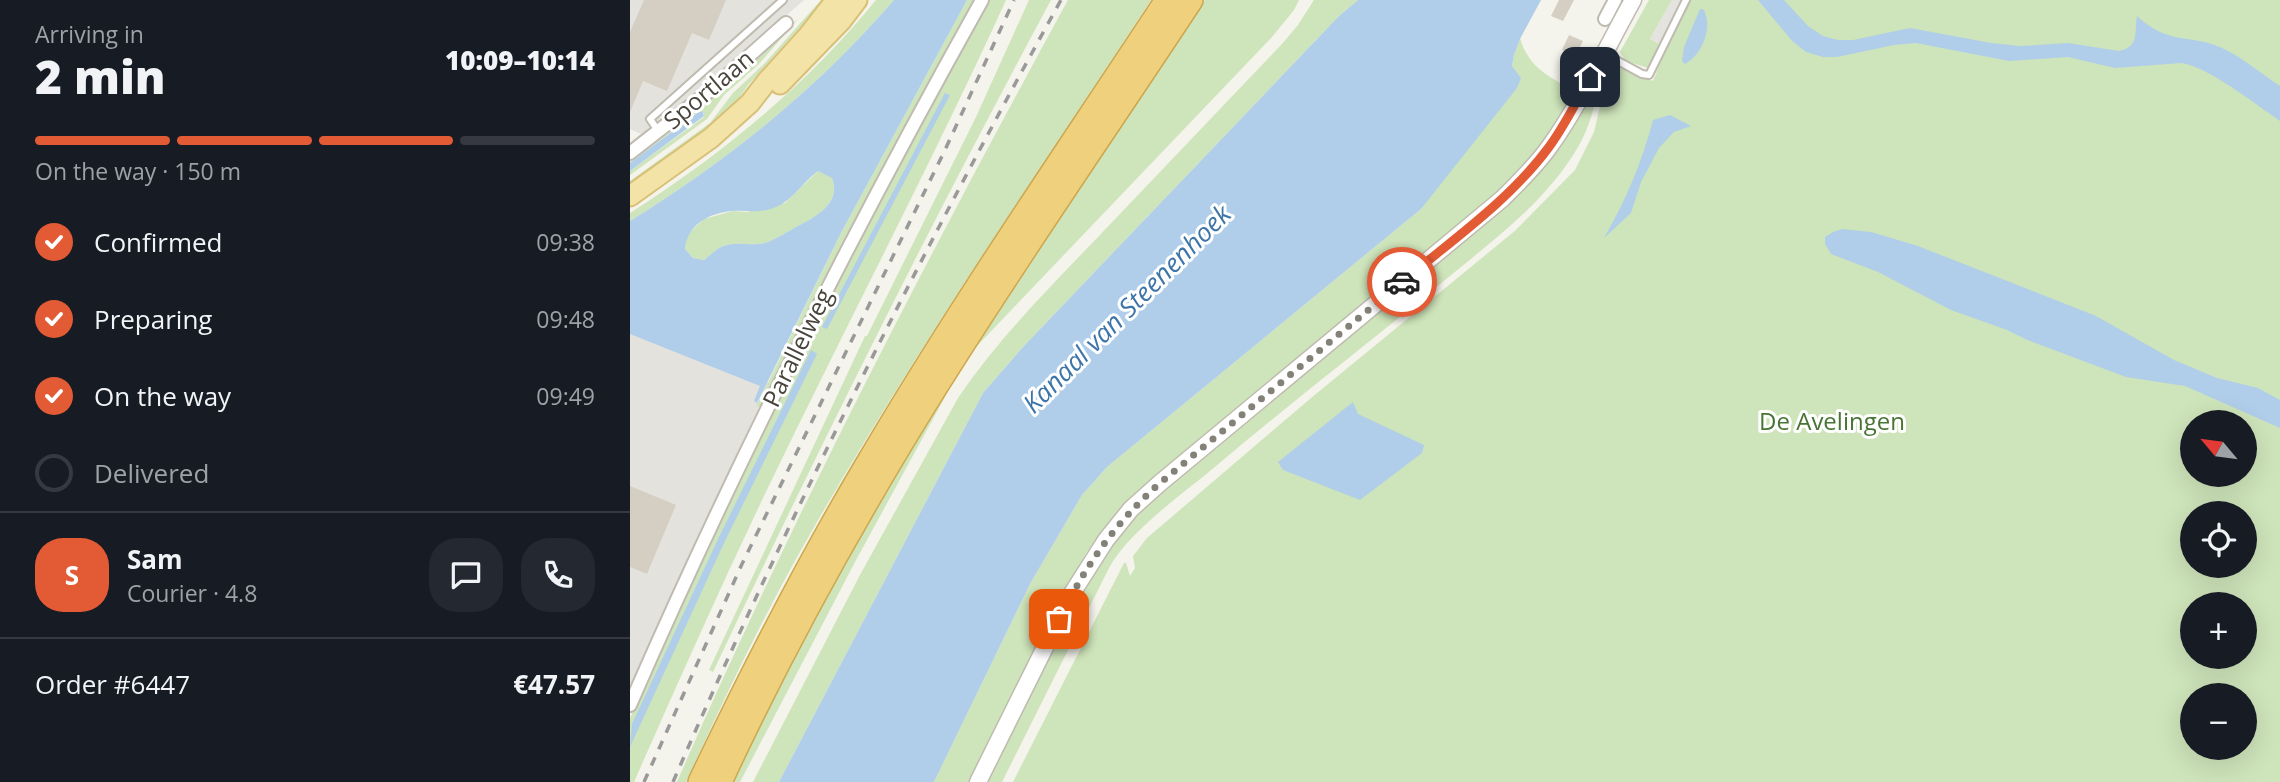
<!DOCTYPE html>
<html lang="en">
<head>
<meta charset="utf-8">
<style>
  :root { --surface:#171b24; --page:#242831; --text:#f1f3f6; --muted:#9ea1a6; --line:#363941; --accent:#e35b35 }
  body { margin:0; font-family:"Open Sans",sans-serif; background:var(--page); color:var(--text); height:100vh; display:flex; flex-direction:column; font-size:26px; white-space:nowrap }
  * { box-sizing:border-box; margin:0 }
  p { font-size:23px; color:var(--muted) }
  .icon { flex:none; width:38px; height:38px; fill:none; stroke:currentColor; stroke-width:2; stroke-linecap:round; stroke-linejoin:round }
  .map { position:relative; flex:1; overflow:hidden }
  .sheet { display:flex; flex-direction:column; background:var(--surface); width:630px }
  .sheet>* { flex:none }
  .needle { width:46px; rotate:299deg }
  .tools { position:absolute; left:1550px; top:410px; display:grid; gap:14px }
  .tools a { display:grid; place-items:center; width:77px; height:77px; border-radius:50%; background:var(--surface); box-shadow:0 7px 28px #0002; font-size:35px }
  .pin { position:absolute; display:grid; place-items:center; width:60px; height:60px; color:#fff; margin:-30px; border-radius:14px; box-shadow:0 4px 10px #0006 }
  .courier { position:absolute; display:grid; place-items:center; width:70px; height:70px; margin:-35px; border:5px solid #e35b35; border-radius:50%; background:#fff; color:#222; box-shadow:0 2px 9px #0007 }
  .headline em { font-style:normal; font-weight:800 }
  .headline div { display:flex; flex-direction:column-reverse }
  .headline { display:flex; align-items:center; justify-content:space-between; height:119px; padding:0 35px }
  h1 { font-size:46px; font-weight:800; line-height:52px }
  .bar { display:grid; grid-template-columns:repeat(4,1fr); gap:10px 7px; align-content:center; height:84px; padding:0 35px }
  .bar i { height:9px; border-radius:5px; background:var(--line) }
  .bar .on { background:var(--accent) }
  .bar p { grid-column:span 4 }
  .line { display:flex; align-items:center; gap:18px; padding:0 35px; border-top:2px solid var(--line) }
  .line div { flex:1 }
  .round { display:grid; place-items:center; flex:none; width:74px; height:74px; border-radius:28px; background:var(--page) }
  ol { padding:0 35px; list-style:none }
  li { display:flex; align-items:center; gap:21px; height:77px }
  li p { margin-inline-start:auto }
  li .icon { padding:7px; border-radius:50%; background:var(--accent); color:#fff; stroke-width:4 }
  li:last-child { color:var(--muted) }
  li i { width:38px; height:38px; border:4px solid var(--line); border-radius:50% }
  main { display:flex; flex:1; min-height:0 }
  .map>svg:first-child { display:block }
  .industrial { fill:#e4e2dd }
  .green { fill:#cee4ba; fill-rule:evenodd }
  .parking { fill:#e4e3e0 }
  .water { fill:#b0cee9; fill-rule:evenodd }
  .building { fill:#d5cfc3 }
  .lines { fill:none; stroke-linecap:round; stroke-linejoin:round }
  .service-casing { stroke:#bfbbb0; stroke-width:10 }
  .minor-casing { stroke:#bfbbb0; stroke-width:16 }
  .tertiary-casing { stroke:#bfbbb0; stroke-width:19 }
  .primary-casing { stroke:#d8c177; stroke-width:23 }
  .motorway-casing { stroke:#cda74e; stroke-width:26 }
  .service { stroke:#fff; stroke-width:6 }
  .minor { stroke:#fff; stroke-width:12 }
  .tertiary { stroke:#fff; stroke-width:16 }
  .primary { stroke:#f4e3a6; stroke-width:19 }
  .motorway { stroke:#eed07d; stroke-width:23 }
  .rail { stroke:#999; stroke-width:3.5; stroke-dasharray:9 9; stroke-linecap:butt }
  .done { stroke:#848179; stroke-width:7; stroke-dasharray:0 12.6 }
  .route { stroke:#e35b35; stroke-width:9 }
  .labels { text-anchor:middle; stroke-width:6; stroke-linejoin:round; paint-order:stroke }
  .street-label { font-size:24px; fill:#48443b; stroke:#fff }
  .park-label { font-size:24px; fill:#487533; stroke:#fff }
  .water-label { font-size:26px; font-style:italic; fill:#3e75a9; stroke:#fff }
</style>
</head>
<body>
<main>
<section class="sheet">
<div class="headline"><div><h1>2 min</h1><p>Arriving in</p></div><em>10:09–10:14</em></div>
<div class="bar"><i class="on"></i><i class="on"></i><i class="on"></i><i></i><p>On the way · 150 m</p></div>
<ol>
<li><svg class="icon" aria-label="check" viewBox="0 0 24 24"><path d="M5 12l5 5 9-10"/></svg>Confirmed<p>09:38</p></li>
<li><svg class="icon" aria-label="check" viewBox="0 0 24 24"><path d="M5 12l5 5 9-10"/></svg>Preparing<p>09:48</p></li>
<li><svg class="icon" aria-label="check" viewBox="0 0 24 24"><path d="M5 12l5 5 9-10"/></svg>On the way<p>09:49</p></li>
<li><i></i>Delivered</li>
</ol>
<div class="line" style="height:126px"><b class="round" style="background:var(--accent);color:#fff">S</b><div><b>Sam</b><p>Courier · 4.8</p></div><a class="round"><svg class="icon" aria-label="chat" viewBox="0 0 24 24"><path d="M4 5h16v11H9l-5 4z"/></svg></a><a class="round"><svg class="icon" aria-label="phone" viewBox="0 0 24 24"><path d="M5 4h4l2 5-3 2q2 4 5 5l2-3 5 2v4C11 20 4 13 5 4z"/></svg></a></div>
<div class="line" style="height:91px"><div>Order #6447</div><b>€47.57</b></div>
</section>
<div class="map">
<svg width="1650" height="782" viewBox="0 0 1650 782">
  <rect width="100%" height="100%" fill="#f4f3ec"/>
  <g class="industrial">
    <path d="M0,0H174L67,93L13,135L0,129Z"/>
    <path d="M0,323L140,383L0,686Z"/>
  </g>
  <g class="green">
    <path d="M191,0H195L118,85L101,110L0,186V181L80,123L103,93L135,63Z"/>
    <path d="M246,0H264C188,88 99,160 0,221V213C92,154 177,85 246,0Z"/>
    <path d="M337,0H346L136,405L126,407L212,231Z"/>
    <path d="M358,0H376C299,169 213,331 133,498C88,592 46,687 4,782H0V718L111,477L156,386L185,334L198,301L304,96Z"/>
    <path d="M399,0H421C302,221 190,445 83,672L79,670L235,336H237L346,117Z"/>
    <path d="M438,0H521C408,173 290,343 187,522C138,606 96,694 56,782H47C163,515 298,256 438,0Z"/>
    <path d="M575,0H669L664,10L642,37L344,349Z"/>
    <path d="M684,0H728L709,16L393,347L353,393L149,782H123L230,575L328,398C368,339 419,288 468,237C529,173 591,108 652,44L668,25Z"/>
    <path d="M1019,0H1042L1020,39L1031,45L1018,68L996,61L990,52Z"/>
    <path d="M1060,0H1650V782H383L494,563H496L500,576L505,568L503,556L517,538L681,398L886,230L945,170L964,132L976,81L984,66L1023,81L1037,47ZM1563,422H1615V474H1563ZM1563,513H1615V565H1563ZM1563,604H1615V656H1563ZM1563,695H1615V747H1563Z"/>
    <path d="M168,19L128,65L94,95L77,119L0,175V171L74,117V113L69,111L0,163V157Z"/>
    <path d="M890,38C899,69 919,76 944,91L915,142L871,193L532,471L488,511L456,553L339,782H304L400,584L452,495L477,467L791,209L882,66L884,55Z"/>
    <path d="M975,68C964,99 964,122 945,152C911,207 858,244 809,285C735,346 659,404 586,466C554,493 498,532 479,568L372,782H355L458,579C478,543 508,512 538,483L876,205Z"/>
    <path d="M188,171L202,177C213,206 179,220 159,231C151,235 144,240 135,243C120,247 105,240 91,247C85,250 79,256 74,260L63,258L55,249L56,236L74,219L103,211L117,212L155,203Z"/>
    <path d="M328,373L225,562L110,782H98L243,502Z"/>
  </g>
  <path class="parking" d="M1042,0H1060L1037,47L1020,39Z"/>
  <g class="water">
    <path d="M264,0H337L212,231L127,403L124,401L130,386L0,334V221C99,160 188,88 264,0ZM188,171L202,178C213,206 179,220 159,231C151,235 144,240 135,243C120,247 105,240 91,247C85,250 79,256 74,260L63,258L55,249C57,225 79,213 102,211C118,210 130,214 146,207C163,200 173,182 188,171Z"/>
    <path d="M728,0H911L890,39L884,55L882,66L891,78L887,88L791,209L477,467L452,495L400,584L304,782H149L353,393L393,347L709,16Z"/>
    <path d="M1128,0H1154L1178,26L1193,36L1208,40H1223L1280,28L1361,43L1390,46L1438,43L1489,51C1510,47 1504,31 1507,16C1539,46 1559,33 1592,48C1612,57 1629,72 1647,84L1650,86V121C1625,104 1580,68 1552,63L1485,68L1438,57L1379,61L1286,43L1264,45L1207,57H1193L1176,52L1162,41Z"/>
    <path d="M1070,9H1073C1084,26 1072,55 1055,64L1052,61L1054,47Z"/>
    <path d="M315,93L320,95L197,329L192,327Z"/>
    <path d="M70,111L73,112L74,116L0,171V163Z"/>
    <path d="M1040,115L1061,126L1044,132L1029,148L1011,182L1001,213L974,238C996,200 1012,162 1023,120Z"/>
    <path d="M1212,229L1241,232L1288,246L1466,316L1544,360L1587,378L1628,388L1650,400V428L1555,386L1496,377L1395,339L1377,330L1321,310L1248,272L1201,254L1195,244V237L1203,232Z"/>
    <path d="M181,350L187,354L95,541L0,747L2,724L89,537Z"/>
    <path d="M723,402L728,414L794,445L792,453L730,500L653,470L648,462Z"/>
  </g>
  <g class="building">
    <path d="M14,0H96L79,40L62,33L37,91L13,81L0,112V32Z"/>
    <path d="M929,0H944L933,21L921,16Z"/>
    <path d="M939,35L953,41L945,56L932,50Z"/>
    <path d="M0,486L46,505L17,574L0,567Z"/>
  </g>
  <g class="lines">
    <defs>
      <g id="service">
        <path d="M975,54L1012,74L1019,75L1056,0"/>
        <path d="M29,132L20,119L153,0"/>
      </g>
      <g id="minor">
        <path d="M975,19L985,0"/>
        <path d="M0,153L82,89L156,23"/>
        <path d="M0,705C105,464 224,229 352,0"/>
      </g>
      <path id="tertiary" d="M348,782L441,595L476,540L501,509L530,483L872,199C889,182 906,166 920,146C950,104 977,47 1003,0"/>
      <g id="primary">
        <path d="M150,84L211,21L227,0"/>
        <path d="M0,196L81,138L120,103L137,81L177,37L206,0"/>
      </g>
      <g id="motorway">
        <path d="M70,782C121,675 175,569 235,468C329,308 435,155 537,0"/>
        <path d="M90,782C153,646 226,515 305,388C387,257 476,129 561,0"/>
      </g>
    </defs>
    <use href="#service" class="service-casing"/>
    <use href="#minor" class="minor-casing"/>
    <use href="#tertiary" class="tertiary-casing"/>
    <use href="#primary" class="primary-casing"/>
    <use href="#motorway" class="motorway-casing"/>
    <use href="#service" class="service"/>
    <use href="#minor" class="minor"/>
    <use href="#tertiary" class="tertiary"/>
    <use href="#primary" class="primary"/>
    <use href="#motorway" class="motorway"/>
    <g class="rail">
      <path d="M14,782L112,564L315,150L384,0"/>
      <path d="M43,782C159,515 290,255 431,0"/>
    </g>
  </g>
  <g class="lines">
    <path class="done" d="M429,619C457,564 484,524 530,483L772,282"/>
    <path class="route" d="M772,282C822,240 880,200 919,147C935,125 947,101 960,77"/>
  </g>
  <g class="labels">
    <g class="street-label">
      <text transform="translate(79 90) rotate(-40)" y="8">Sportlaan</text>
      <text transform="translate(168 348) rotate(-64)" y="8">Parallelweg</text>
    </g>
    <g class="park-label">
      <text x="1202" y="430">De Avelingen</text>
    </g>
    <g class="water-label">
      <text transform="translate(497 309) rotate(-45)" y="9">Kanaal van Steenenhoek</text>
    </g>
  </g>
</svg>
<div class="tools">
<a><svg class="needle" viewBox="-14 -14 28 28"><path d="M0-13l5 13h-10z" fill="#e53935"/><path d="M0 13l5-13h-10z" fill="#9ea1a6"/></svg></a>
<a><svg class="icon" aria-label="locate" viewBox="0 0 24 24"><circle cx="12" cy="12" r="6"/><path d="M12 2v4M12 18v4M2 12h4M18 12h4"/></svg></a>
<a>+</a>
<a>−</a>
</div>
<div class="pin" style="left:429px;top:619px;background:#ea580c"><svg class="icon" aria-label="bag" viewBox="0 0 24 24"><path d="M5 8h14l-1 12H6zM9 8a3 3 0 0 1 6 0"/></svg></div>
<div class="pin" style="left:960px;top:77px;background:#1f2937"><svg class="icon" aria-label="home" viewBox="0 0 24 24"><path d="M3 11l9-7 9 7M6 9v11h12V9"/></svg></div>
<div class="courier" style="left:772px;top:282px"><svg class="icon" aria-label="car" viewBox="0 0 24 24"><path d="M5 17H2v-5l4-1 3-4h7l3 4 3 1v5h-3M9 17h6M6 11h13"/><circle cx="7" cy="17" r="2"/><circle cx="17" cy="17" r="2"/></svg></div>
</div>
</main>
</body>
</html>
